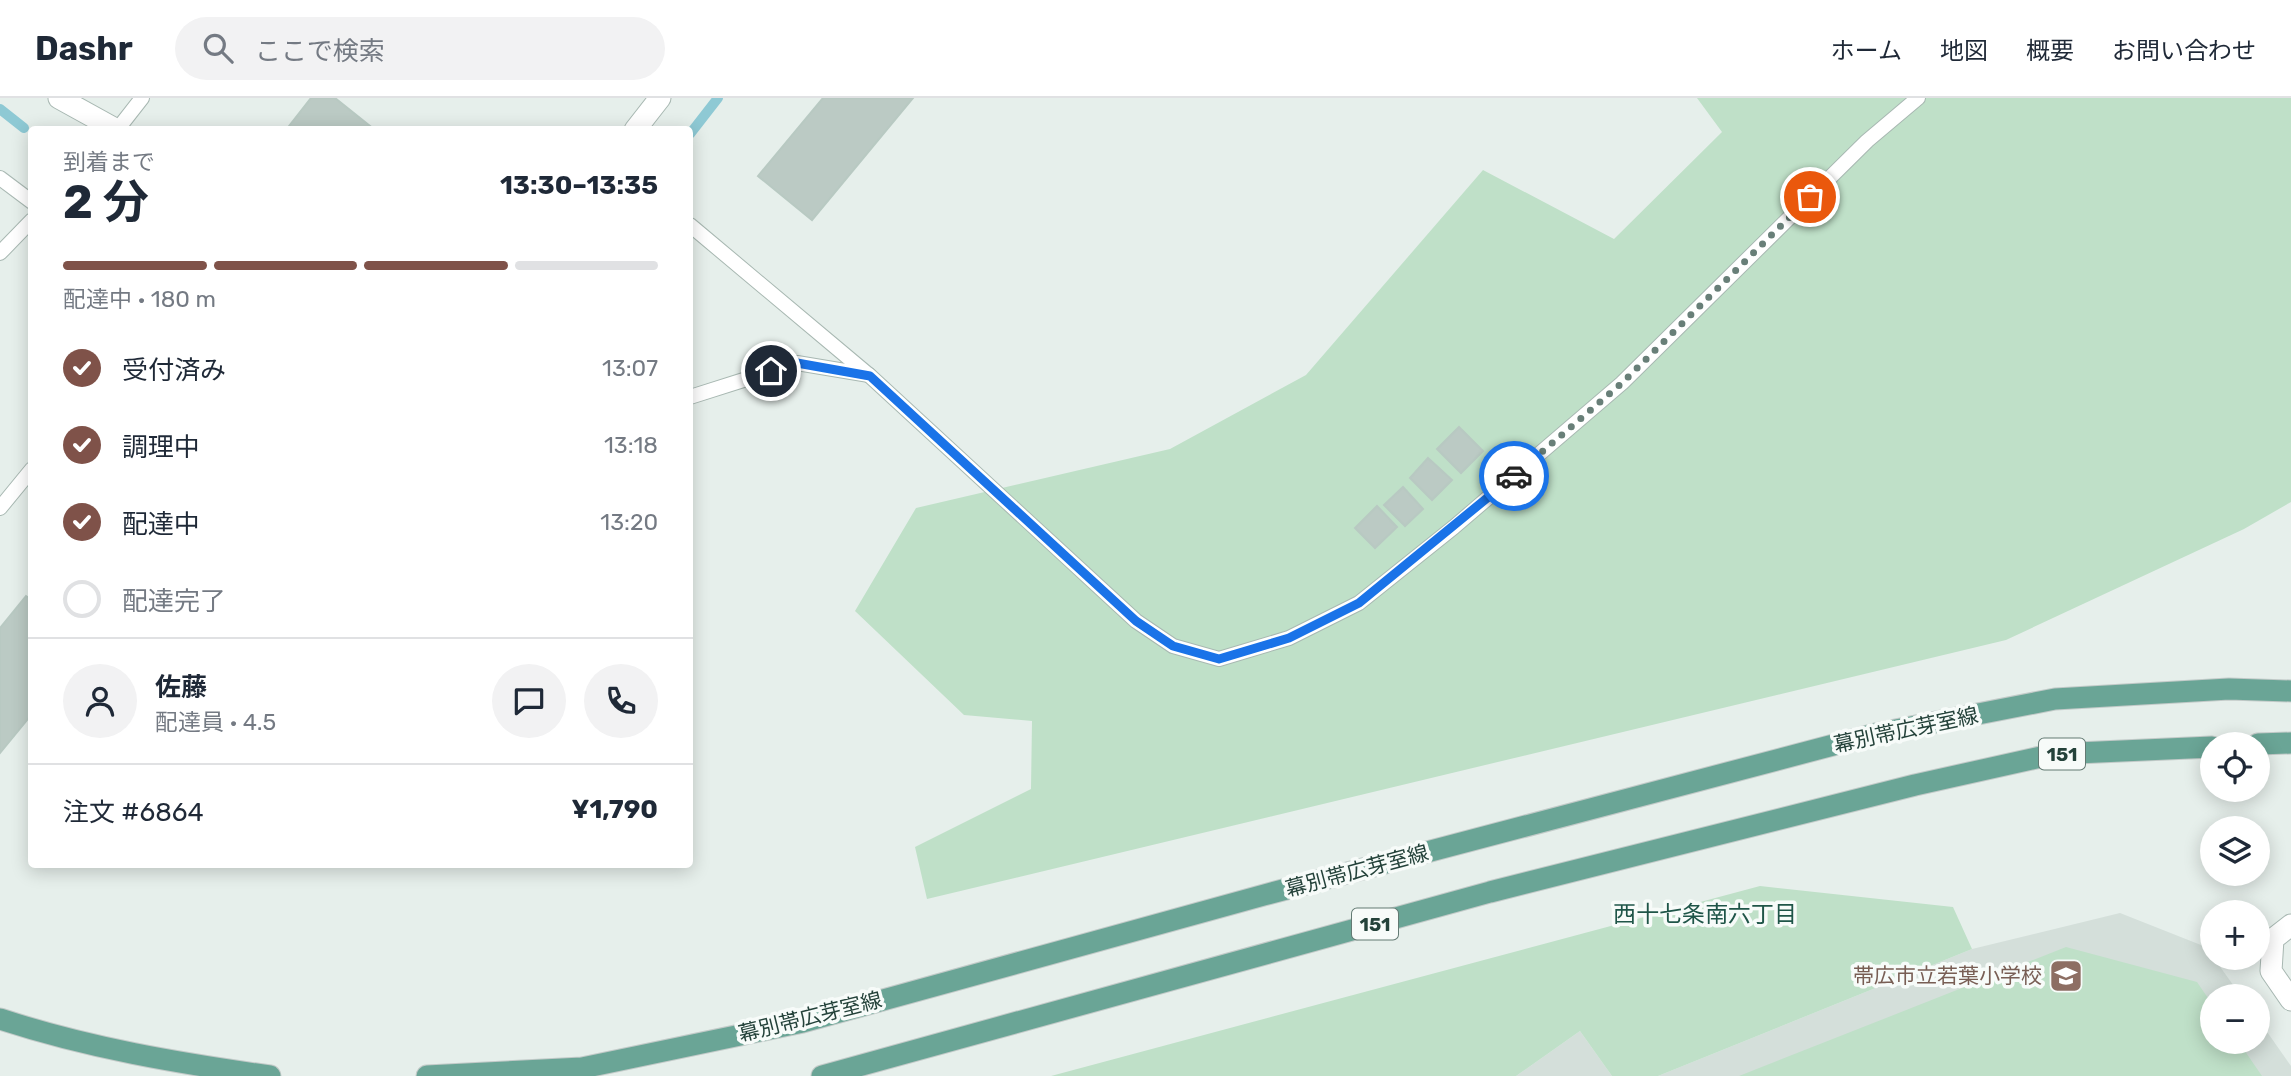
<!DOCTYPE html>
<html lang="ja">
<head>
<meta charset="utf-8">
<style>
  :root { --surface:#fff; --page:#f2f2f3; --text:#1f2937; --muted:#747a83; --line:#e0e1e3; --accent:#7f5249 }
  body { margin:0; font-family:Rubik,"Noto Sans JP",sans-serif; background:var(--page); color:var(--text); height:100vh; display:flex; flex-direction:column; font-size:26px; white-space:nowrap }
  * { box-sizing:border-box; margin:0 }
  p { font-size:23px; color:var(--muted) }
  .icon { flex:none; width:38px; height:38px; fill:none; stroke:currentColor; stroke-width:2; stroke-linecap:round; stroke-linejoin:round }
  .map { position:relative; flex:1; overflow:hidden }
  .side { position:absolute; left:28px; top:28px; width:665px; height:742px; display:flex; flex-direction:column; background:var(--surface); border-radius:7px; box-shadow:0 4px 18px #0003 }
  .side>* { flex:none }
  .controls { position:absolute; left:2200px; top:634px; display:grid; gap:14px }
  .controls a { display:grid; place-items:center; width:70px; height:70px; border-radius:50%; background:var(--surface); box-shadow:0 4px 18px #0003; font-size:35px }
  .pin { position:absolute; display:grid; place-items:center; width:60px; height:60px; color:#fff; margin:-30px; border:4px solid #fff; border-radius:50%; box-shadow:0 2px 7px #0007 }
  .courier { position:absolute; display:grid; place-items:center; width:70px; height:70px; margin:-35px; border:5px solid #1a73e8; border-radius:50%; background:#fff; color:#222; box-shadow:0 2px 9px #0007 }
  .head em { font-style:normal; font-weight:700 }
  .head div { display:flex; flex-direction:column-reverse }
  .head { display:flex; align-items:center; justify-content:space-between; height:119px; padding:0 35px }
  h1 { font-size:46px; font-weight:700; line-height:52px }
  .bar { display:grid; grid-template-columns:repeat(4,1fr); gap:10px 7px; align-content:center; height:84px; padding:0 35px }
  .bar i { height:9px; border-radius:5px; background:var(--line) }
  .bar .current { background:var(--accent) }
  .bar p { grid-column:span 4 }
  .line { display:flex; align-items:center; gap:18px; padding:0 35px; border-top:2px solid var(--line) }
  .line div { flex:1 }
  .round { display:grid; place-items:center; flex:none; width:74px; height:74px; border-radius:37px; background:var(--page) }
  ol { padding:0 35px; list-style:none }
  li { display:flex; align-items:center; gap:21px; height:77px }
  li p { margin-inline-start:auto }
  li .icon { padding:7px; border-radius:50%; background:var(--accent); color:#fff; stroke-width:4 }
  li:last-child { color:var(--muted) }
  li i { width:38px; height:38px; border:4px solid var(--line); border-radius:50% }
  header { display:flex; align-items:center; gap:42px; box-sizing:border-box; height:98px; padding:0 35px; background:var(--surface); border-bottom:2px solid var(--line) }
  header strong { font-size:33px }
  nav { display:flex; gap:38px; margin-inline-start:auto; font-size:24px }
  .search { width:490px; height:63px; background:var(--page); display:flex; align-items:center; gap:18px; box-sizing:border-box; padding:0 24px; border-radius:38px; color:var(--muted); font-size:26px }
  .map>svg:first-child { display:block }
  .built { fill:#d4dfda }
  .green { fill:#bfe0c8 }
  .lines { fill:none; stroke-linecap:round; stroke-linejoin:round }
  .stream { stroke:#8ec9d4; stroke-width:10 }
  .building { fill:#bbcac4; stroke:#b8c9c2; stroke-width:2 }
  .lane-casing { stroke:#a8b8b2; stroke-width:16 }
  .street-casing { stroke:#a8b8b2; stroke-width:23 }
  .primary-casing { stroke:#c2cac8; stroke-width:23 }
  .lane { stroke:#fff; stroke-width:14 }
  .street { stroke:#fff; stroke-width:21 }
  .primary { stroke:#6aa596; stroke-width:21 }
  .done { stroke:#687f78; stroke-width:7; stroke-dasharray:0 12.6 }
  .route { stroke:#1a73e8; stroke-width:9 }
  .labels { text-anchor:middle; stroke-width:7; stroke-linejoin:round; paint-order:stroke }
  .shield { fill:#f7fbf9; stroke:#637a73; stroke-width:2 }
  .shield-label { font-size:19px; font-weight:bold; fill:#24423a }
  .street-label { font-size:21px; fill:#24423a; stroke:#f7fbf9 }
  .education-label { font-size:21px; fill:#785e54; stroke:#f7fbf9; text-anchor:end }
  .neighbourhood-label { font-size:23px; fill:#1f5548; stroke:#f7fbf9 }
</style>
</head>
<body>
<header>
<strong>Dashr</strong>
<div class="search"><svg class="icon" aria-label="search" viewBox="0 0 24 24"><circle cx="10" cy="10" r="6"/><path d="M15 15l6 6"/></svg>ここで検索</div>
<nav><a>ホーム</a><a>地図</a><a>概要</a><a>お問い合わせ</a></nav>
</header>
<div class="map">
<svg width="2291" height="978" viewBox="0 0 2291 978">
  <rect width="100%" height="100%" fill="#e6efeb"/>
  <g class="built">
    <path d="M2120,815L2206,849L2241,898H2212V943H2258V921L2291,968V978H1658L1972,851Z"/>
    <path d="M1580,933L1612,978H1516Z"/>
  </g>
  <g class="green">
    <path d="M1697,0H2291V404L2244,431L2006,542L927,801L915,749L1031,691L1032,623L964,617L855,513L916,410L1170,351L1306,277L1483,72L1614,141L1722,34Z"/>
    <path d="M1760,788L1953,809L1972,851L1658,978H1612L1580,933L1516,978H1051Z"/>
    <path d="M2066,849L2197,884L2212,906V943H2238L2262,978H1739Z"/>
  </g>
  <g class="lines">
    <g class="stream">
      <path d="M0,11L24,30"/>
      <path d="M690,36L718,0"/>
    </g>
  </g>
  <g class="building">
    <path d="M311,0H335L375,32H286Z"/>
    <path d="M823,0H913L812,122L758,78Z"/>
    <path d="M1459,329L1483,353L1461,375L1437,351Z"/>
    <path d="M1428,360L1452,382L1432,402L1410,380Z"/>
    <path d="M1403,389L1423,411L1405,428L1384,407Z"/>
    <path d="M1377,408L1397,429L1375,450L1355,430Z"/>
    <path d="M26,498L32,502V616L0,655V530Z"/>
  </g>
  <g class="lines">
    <defs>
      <g id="lane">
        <path d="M117,32L142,0"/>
        <path d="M0,80L32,104"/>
        <path d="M690,127L870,278L1136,523L1173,548L1219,561L1289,540L1359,505L1454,429L1622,285L1867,43L1918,0"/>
        <path d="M0,155L32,122"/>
        <path d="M690,299L797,265L869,277"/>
        <path d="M0,410L32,371"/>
      </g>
      <g id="street">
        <path d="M59,0L117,32"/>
        <path d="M635,32L660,0"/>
        <path d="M2291,827L2273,841L2271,873L2291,902"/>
      </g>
      <g id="primary">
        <path d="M2258,646L2291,645"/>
        <path d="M0,921C88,950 178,965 270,978"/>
        <path d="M427,978L582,970L803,924L1264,797L1875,636L2055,601L2229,591L2291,593"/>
        <path d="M822,978L1490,794L1915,687L2054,656L2212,649"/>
      </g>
    </defs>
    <use href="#lane" class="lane-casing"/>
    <use href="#street" class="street-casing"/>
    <use href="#primary" class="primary-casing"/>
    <use href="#lane" class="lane"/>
    <use href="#street" class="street"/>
    <use href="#primary" class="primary"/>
  </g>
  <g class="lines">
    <path class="done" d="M1514,378L1622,285L1810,99"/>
    <path class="route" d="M771,273L797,265L870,278L1136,523L1173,548L1219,561L1289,540L1359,505L1514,378"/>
  </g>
  <defs>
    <symbol id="school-square" viewBox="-11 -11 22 22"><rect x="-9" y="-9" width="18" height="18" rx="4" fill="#8d6e63" stroke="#f7fbf9"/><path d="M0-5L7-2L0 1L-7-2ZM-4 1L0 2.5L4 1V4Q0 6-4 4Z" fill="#fff"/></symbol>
  </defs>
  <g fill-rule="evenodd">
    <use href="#school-square" x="2047" y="859" width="38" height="38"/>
  </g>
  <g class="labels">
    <g class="shield">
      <rect x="2039" y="640.5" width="46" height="31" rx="5"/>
      <rect x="1352" y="810.5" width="46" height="31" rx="5"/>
    </g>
    <g class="shield-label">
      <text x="2062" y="663">151</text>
      <text x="1375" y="833">151</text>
    </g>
    <g class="street-label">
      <text transform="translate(1906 632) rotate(-12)" y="7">幕別帯広芽室線</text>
      <text transform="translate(1357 773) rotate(-15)" y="7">幕別帯広芽室線</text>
      <text transform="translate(810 919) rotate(-14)" y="7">幕別帯広芽室線</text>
    </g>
    <g class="education-label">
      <text x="2042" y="885">帯広市立若葉小学校</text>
    </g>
    <g class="neighbourhood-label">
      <text x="1705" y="824">西十七条南六丁目</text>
    </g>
  </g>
</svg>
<div class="controls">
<a><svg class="icon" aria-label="locate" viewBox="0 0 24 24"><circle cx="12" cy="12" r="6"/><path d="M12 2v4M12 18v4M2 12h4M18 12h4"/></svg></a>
<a><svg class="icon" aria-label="layers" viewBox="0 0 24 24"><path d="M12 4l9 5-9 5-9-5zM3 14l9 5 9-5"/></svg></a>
<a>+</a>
<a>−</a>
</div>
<div class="pin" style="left:1810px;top:99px;background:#ea580c"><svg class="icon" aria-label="bag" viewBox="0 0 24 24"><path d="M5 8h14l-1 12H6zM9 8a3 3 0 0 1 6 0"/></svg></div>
<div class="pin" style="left:771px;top:273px;background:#1f2937"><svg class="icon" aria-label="home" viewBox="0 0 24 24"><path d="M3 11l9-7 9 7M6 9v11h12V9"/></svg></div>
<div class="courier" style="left:1514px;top:378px"><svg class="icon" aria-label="car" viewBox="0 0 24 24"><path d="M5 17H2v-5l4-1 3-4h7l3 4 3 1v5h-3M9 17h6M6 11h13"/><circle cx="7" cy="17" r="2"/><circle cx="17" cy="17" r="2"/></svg></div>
<section class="side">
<div class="head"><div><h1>2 分</h1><p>到着まで</p></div><em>13:30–13:35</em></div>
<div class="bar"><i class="current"></i><i class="current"></i><i class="current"></i><i></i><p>配達中 · 180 m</p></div>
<ol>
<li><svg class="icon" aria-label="check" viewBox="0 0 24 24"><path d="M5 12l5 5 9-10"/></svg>受付済み<p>13:07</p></li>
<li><svg class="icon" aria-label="check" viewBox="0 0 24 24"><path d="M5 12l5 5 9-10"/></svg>調理中<p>13:18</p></li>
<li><svg class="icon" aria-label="check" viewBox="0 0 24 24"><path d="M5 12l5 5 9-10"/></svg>配達中<p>13:20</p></li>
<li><i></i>配達完了</li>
</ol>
<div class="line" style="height:126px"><a class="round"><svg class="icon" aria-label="person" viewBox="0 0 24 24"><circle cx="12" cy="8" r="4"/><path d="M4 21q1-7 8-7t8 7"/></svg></a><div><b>佐藤</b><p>配達員 · 4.5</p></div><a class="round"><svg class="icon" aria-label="chat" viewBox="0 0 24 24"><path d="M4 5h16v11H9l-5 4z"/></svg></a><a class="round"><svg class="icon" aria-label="phone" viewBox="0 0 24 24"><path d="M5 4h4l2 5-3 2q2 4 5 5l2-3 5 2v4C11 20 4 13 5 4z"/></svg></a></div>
<div class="line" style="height:91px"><div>注文 #6864</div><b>¥1,790</b></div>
</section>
</div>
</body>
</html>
